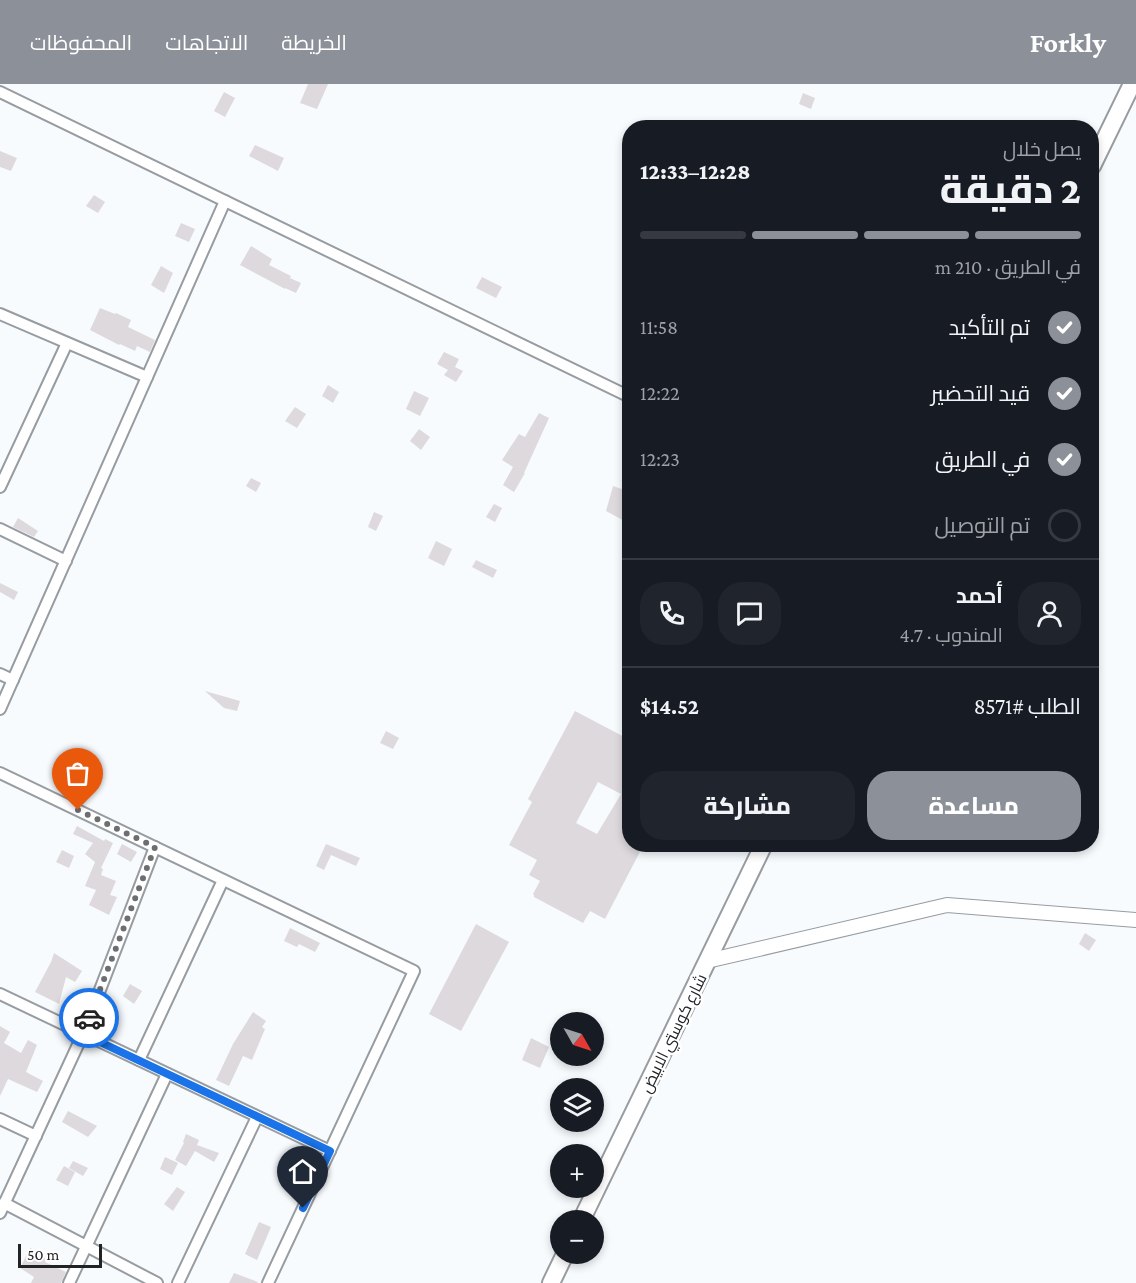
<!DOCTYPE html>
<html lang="ar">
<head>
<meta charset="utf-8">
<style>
  :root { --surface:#171b24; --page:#20242c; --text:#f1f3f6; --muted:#9ea1a6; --line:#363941; --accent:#8c9099 }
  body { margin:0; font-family:"Crimson Pro",Cairo,serif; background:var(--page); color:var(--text); direction:rtl; height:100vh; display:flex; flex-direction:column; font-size:22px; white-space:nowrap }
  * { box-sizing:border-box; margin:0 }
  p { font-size:20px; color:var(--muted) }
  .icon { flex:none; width:33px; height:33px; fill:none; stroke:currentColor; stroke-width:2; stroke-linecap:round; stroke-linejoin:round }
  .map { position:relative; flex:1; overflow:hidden; direction:ltr }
  .sheet { position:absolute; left:622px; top:36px; width:477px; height:732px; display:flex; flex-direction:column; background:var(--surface); border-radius:24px; box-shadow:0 3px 9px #0003; direction:rtl }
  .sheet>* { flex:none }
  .needle { width:39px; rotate:129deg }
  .controls { position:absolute; left:550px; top:928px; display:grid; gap:12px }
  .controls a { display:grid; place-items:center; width:54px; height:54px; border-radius:50%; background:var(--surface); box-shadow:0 3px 9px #0003; font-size:30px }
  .scale { position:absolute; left:18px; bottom:15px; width:84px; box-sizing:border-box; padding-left:6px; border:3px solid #212325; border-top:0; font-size:16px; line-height:21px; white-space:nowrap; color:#212325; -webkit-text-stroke:4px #fff; paint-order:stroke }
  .pin { position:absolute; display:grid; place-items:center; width:51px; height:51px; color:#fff; margin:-62px -26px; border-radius:50% 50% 50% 0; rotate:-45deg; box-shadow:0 0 6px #0007 }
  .pin .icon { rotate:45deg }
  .courier { position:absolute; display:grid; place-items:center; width:60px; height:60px; margin:-30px; border:4px solid #1a73e8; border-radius:50%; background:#fff; color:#222; box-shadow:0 2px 8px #0007 }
  .headline em { font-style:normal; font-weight:800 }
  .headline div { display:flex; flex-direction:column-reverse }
  .headline { display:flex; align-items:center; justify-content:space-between; height:102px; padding:0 18px }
  h1 { font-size:39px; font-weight:800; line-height:45px }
  .bar { display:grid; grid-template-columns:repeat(4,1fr); gap:9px 6px; align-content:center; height:72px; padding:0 18px }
  .bar i { height:8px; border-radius:4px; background:var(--line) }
  .bar .active { background:var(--accent) }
  .bar p { grid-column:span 4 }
  .line { display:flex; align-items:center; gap:15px; padding:0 18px; border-top:2px solid var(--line) }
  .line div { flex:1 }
  .round { display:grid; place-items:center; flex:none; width:63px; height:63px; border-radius:24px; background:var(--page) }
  ol { padding:0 18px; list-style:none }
  li { display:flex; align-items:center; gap:18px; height:66px }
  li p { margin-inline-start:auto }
  li .icon { padding:6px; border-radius:50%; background:var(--accent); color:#fff; stroke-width:4 }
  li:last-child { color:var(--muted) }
  li i { width:33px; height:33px; border:3px solid var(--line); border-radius:50% }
  .primary-button { display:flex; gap:12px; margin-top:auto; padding:12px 18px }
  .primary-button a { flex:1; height:69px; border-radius:24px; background:var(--accent); color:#fff; font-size:24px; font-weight:800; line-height:69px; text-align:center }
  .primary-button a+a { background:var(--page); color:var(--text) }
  header { display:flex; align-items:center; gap:36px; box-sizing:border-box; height:84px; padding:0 30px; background:var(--accent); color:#fff }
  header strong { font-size:28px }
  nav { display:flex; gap:33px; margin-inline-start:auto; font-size:21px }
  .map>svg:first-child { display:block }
  .building { fill:#ded9dd; fill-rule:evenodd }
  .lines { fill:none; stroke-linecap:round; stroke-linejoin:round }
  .minor-casing { stroke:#979ca1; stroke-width:14 }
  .tertiary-casing { stroke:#979ca1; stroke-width:16 }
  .trunk-casing { stroke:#979ca1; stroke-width:20 }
  .minor { stroke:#fff; stroke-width:10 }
  .tertiary { stroke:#fff; stroke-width:14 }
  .trunk { stroke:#fff; stroke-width:16 }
  .done { stroke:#6c6f71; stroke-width:6; stroke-dasharray:0 10.8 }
  .route { stroke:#1a73e8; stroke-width:8 }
  .labels { text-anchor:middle; stroke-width:5; stroke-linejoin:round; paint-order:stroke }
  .street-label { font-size:16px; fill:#212325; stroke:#fff }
</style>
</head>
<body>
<header>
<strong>Forkly</strong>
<nav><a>الخريطة</a><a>الاتجاهات</a><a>المحفوظات</a></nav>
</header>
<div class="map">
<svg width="1136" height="1199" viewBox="0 0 1136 1199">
  <rect width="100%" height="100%" fill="#f8fbfe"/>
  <g class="building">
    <path d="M308,0H328L317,25L300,19Z"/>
    <path d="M224,8L235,14L225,33L214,27Z"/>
    <path d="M803,9L815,14L811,25L799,20Z"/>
    <path d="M255,61L284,74L278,87L249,72Z"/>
    <path d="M0,67L17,74L11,87L0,83Z"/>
    <path d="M94,111L105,118L98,129L86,122Z"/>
    <path d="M181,139L195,145L189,158L175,152Z"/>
    <path d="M251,162L272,175L269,181L291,192L290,194L301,199L296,209L285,204V205L240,181Z"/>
    <path d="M161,182L173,189L164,209L151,201Z"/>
    <path d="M482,193L502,203L496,214L476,204Z"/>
    <path d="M100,224L115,230L116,229L131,236L128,243L155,256L150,268L137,262L135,267L120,260L119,261L90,246Z"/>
    <path d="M444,268L459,275L455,283L463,287L456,298L444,291L448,286L437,280Z"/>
    <path d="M328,301L339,308L333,319L322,312Z"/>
    <path d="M414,307L429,314L420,332L406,325Z"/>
    <path d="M295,323L306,330L297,344L285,337Z"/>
    <path d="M539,329L549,334L524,389H525L514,408L503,401L513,383L502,376L519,350L525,353Z"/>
    <path d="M419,345L430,353L421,366L410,357Z"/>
    <path d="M251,394L261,399L256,408L246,402Z"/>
    <path d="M613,402L630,408V440L606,427Z"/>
    <path d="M494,420L502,424L495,438L486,433Z"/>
    <path d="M374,428L383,432L376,447L368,443Z"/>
    <path d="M18,434L38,447L34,453L13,443Z"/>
    <path d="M436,457L452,465L444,482L428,474Z"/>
    <path d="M476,476L497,486L493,494L472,483Z"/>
    <path d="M0,499L18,508L14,516L0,508Z"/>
    <path d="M205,607L240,617L237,627L224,624Z"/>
    <path d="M575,627L630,656V725L622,738L630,746V760H644L605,835L590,827L583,839L534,813V811L533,810L540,797L529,791L537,776L509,761L532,718L528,715ZM598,698L621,710L597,750L576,739Z"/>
    <path d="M386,647L399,654L393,665L380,659Z"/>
    <path d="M77,742L104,757L105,755L113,759L101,784L103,785L101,791L116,797L110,811L117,813L109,831L89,821L96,806L85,802L95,778L85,770L93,759L73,750Z"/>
    <path d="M122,760L137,768L131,778L117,770Z"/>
    <path d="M326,760L360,774L356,782L331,771L324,786L316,782Z"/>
    <path d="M62,766L74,772L69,784L56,778Z"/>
    <path d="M476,840L509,858L461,947L429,930Z"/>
    <path d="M290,844L320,859L315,868L299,860L297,863L284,857Z"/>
    <path d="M1085,849L1096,856L1089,867L1079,860Z"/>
    <path d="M54,869L82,887L75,898L66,893L59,920L35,908L51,878Z"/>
    <path d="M130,900L142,907L134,920L123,912Z"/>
    <path d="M253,928L266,937L262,943L265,945L252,976L243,972L229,1002L216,996L233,960Z"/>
    <path d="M0,942L10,948L4,959L21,969L28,956L37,961L26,988L43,997L37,1008L8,995L0,1012Z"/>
    <path d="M531,954L549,963L540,984L522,976Z"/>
    <path d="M68,1027L97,1042L88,1053L62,1038Z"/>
    <path d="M186,1050L199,1056L197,1061L219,1069L214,1078L195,1067L186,1082L175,1076L184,1059L183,1058Z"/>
    <path d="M165,1073L178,1079L172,1091L160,1085Z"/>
    <path d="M73,1077L88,1084L83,1092L69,1084Z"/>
    <path d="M64,1082L75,1088L68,1102L56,1096Z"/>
    <path d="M177,1103L185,1108L173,1127L164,1120Z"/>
    <path d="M259,1138L271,1143L257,1176L245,1170Z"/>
    <path d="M30,1164L43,1170L42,1172L47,1175L45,1178L66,1188L61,1199H31L34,1193L20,1184Z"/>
    <path d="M234,1189L258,1198L257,1199H229Z"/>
  </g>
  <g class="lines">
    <defs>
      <g id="minor">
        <path d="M0,8L630,313"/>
        <path d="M0,230L147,293"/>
        <path d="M0,403L67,259"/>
        <path d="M0,445L66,477"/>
        <path d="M0,590L13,596"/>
        <path d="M0,625L225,117"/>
        <path d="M0,689L414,887L268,1199"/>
        <path d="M0,910L330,1067"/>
        <path d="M139,976L223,796"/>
        <path d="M0,1035L36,1052"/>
        <path d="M4,1119L157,1199"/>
        <path d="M0,1129L83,950L155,763"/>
        <path d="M69,1199L167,990"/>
        <path d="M178,1199L257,1033"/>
      </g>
      <path id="tertiary" d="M707,877L947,821L1136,836"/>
      <g id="trunk">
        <path d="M1092,82L1132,0"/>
        <path d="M581,1137L764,760"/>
        <path d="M551,1199L565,1170"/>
      </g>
    </defs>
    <use href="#minor" class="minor-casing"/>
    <use href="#tertiary" class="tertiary-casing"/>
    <use href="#trunk" class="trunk-casing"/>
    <use href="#minor" class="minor"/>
    <use href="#tertiary" class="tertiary"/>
    <use href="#trunk" class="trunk"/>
  </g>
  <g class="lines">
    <path class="done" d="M78,726L155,763L89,934"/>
    <path class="route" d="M89,934L83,950L330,1067L303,1124"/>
  </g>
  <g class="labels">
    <g class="street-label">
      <text transform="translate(673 949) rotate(-64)" y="6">شارع كوستي الابيض</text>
    </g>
  </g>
</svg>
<div class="controls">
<a><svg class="needle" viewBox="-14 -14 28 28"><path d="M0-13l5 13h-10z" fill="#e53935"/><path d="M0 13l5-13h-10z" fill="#9ea1a6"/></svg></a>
<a><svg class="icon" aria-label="layers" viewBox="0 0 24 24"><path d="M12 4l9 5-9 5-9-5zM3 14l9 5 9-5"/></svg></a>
<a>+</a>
<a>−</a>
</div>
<div class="scale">50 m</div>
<div class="pin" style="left:78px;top:726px;background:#ea580c"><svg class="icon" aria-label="bag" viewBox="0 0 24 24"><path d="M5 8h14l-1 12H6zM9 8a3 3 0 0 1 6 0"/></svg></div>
<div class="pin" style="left:303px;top:1124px;background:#1f2937"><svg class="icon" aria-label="home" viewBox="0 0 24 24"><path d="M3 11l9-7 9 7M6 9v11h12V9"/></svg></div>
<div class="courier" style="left:89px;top:934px"><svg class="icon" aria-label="car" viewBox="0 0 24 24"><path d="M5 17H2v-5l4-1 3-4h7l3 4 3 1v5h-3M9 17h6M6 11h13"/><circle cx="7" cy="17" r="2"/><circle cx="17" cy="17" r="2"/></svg></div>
<section class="sheet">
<div class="headline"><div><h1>2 دقيقة</h1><p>يصل خلال</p></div><em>12:28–12:33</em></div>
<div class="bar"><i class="active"></i><i class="active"></i><i class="active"></i><i></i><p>في الطريق · 210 m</p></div>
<ol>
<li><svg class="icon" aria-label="check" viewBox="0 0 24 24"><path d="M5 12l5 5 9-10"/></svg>تم التأكيد<p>11:58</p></li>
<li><svg class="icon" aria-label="check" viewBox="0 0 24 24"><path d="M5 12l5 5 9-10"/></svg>قيد التحضير<p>12:22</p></li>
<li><svg class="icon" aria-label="check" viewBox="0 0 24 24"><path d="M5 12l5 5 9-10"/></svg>في الطريق<p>12:23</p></li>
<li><i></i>تم التوصيل</li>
</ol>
<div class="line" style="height:108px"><a class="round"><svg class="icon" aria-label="person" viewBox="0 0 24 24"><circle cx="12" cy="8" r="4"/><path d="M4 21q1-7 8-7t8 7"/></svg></a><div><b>أحمد</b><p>المندوب · 4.7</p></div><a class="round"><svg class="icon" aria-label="chat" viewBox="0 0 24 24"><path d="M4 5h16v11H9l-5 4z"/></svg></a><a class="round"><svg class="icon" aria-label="phone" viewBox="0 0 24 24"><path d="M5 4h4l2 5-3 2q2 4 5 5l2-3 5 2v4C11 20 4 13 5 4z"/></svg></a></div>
<div class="line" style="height:78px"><div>الطلب #8571</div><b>$14.52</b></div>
<div class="primary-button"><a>مساعدة</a><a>مشاركة</a></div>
</section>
</div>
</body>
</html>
